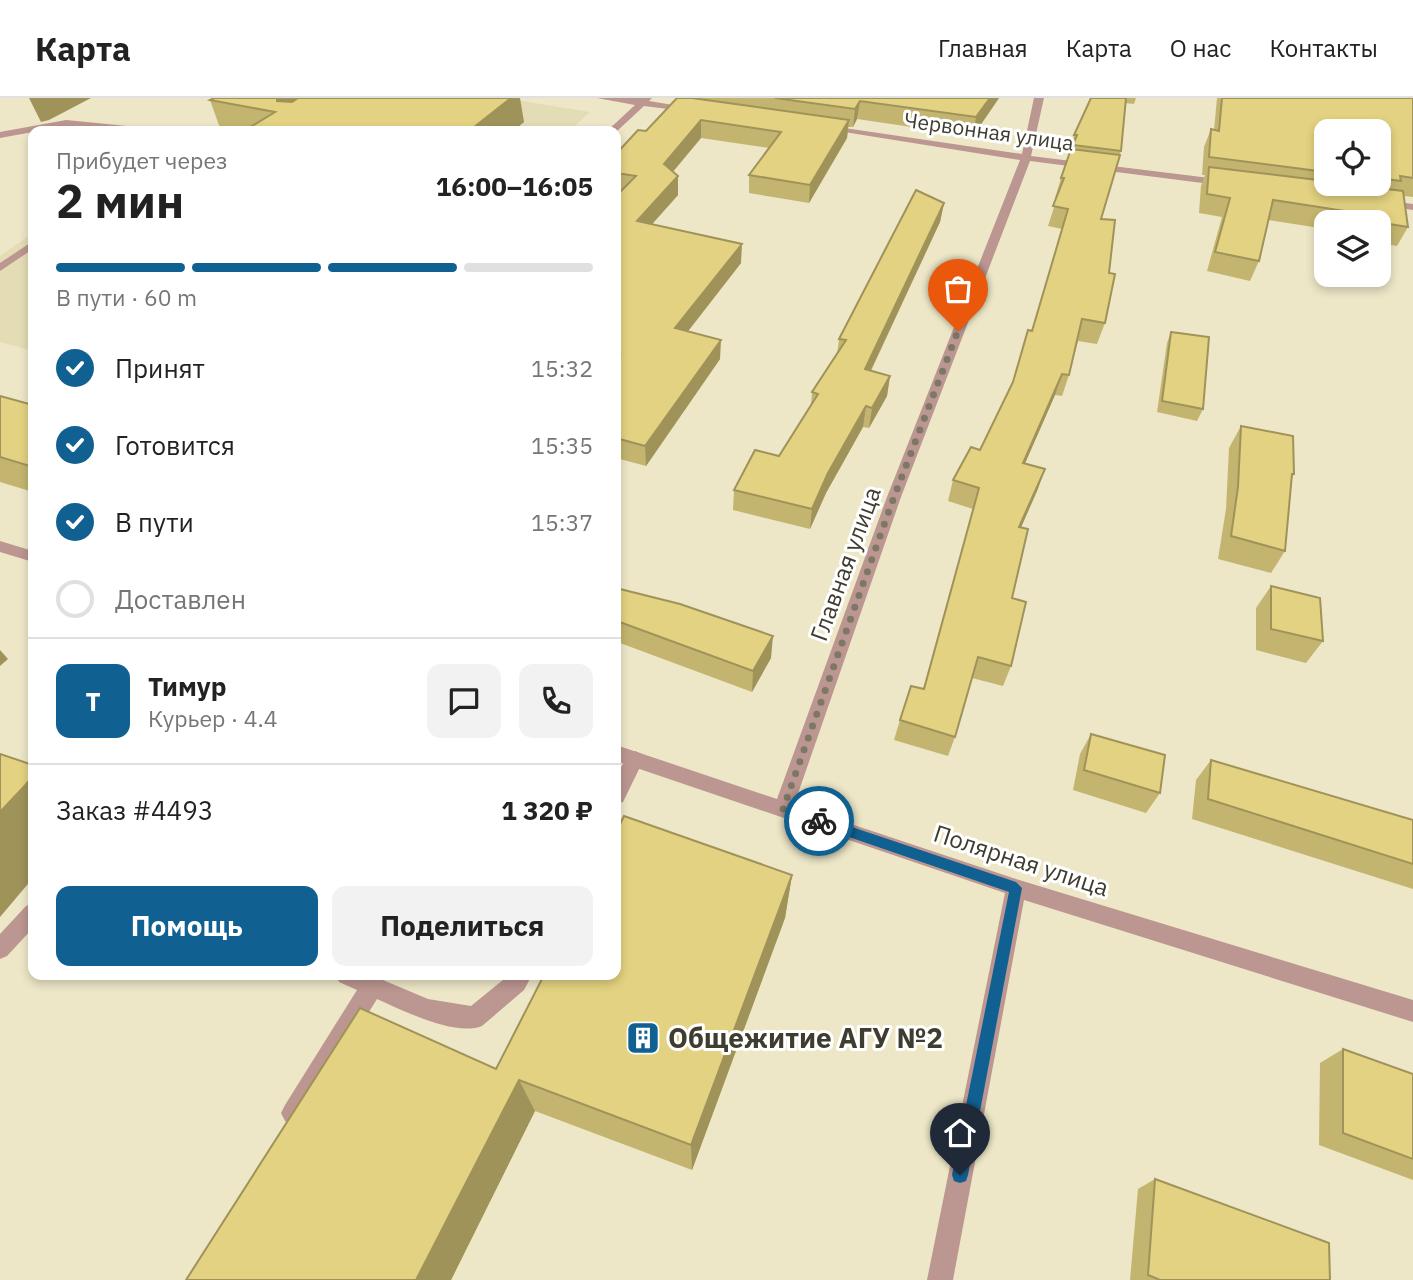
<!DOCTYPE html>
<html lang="ru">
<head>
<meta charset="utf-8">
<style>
  :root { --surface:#fff; --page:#f2f2f2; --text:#222; --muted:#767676; --line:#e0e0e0; --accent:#106092 }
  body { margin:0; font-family:"IBM Plex Sans",sans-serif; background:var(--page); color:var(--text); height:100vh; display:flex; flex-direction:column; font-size:26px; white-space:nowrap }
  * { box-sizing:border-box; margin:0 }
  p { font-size:23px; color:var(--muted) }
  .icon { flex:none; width:38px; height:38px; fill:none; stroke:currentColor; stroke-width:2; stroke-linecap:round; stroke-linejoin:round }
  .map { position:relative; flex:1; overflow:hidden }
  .drawer { position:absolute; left:28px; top:28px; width:593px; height:854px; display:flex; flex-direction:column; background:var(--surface); border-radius:14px; box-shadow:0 4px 10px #0003 }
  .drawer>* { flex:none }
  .fabs { position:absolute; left:1314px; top:21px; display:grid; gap:14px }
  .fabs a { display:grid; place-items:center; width:77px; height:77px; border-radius:14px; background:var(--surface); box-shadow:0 4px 10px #0003; font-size:35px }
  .pin { position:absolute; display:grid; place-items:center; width:60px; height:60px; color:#fff; margin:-72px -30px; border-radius:50% 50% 50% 0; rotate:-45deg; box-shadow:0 0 7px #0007 }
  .pin .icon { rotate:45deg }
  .courier { position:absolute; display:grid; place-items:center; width:70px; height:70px; margin:-35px; border:5px solid #106092; border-radius:50%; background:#fff; color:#222; box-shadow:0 2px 9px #0007 }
  .head em { font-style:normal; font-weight:700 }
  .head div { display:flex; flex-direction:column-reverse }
  .head { display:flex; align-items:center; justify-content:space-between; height:119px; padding:0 28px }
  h1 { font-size:46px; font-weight:700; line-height:52px }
  .bar { display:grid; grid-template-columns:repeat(4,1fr); gap:10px 7px; align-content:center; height:84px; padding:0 28px }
  .bar i { height:9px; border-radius:5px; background:var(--line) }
  .bar .current { background:var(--accent) }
  .bar p { grid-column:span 4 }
  .line { display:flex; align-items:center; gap:18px; padding:0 28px; border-top:2px solid var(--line) }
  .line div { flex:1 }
  .round { display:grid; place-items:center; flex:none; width:74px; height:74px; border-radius:14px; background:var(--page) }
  ol { padding:0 28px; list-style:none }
  li { display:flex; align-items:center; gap:21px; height:77px }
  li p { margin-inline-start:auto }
  li .icon { padding:7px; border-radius:50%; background:var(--accent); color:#fff; stroke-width:4 }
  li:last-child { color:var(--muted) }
  li i { width:38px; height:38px; border:4px solid var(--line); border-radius:50% }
  .action { display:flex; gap:14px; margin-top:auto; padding:14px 28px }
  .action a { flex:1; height:80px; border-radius:14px; background:var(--accent); color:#fff; font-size:28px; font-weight:700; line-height:80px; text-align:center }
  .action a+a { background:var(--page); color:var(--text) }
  header { display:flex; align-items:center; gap:42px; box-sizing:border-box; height:98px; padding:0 35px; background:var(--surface); border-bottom:2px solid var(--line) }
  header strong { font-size:33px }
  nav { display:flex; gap:38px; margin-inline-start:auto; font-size:24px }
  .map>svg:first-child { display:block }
  .built { fill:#e3dcb5 }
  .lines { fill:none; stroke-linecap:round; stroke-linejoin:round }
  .lane { fill:#bc9691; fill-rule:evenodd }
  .street { fill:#bc9691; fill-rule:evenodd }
  .wall { fill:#c3b56f; fill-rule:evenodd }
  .shaded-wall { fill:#9f935a }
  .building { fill:#e3d281; stroke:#9f935a; stroke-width:2 }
  .route { fill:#106092 }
  .done { stroke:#7c7865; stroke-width:7; stroke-dasharray:0 12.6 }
  .labels { text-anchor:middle; stroke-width:6; stroke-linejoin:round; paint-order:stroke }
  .far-street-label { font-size:21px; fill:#3f3d30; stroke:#fff }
  .street-label { font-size:24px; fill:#3f3d30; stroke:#fff }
  .near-poi-label { font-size:28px; font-weight:bold; fill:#3f3d30; stroke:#fff; text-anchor:start }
</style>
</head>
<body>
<header>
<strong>Карта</strong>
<nav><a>Главная</a><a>Карта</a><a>О нас</a><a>Контакты</a></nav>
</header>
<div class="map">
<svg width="1413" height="1182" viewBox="0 0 1413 1182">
  <rect width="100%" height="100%" fill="#ede7c8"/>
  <g class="built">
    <path d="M503,0L590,14L569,33H323Z"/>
    <path d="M33,135V253L0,244V158Z"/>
  </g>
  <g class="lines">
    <g class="lane">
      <path d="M66,22L147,30L152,33H121L66,28L0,40V34Z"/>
      <path d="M33,143V151L0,173V165Z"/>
      <path d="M635,653L642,656L644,661L623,704L616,706V679L628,656Z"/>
      <path d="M33,805V830L7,858L0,861V836L26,808Z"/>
      <path d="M336,877H371L428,901L471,908L509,877H532L524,892L482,928C455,939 402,912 377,901L301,1023L293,1027L285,1023L281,1015L285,1007L357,892L339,884Z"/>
    </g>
    <g class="street">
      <path d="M597,0H652L649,3L697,11L692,14L644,8L616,34L607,33L635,7Z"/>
      <path d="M1034,0H1044L1031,58L1226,82L1231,85L1226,88L1030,63L901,399L794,707L1016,781L1413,902V924L1024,802L953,1182H927L1005,795L616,663V647L777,701L887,399L1020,62L819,30L824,27L1022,56Z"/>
      <path d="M1383,102L1413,106V112L1379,107L1378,105Z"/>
      <path d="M0,443L33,453V464L0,454Z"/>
    </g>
  </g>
  <g class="wall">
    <path d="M677,0H999L973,38L857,21L853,29H848L847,40L809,105L749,95V77L769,50L701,40L673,74L678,78V97L652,126L741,165L688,233L720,261L646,368L616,360V98L621,94L616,93V56L646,33Z"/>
    <path d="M1091,0H1136L1134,6L1125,5L1121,53L1101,121L1109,175L1105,225L1097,246L1078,243L1069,277L1062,298L1055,297L1025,365L1045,371L1037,393L1021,429L1012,500L1011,568L1003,588L972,580L955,639L948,658L894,642L900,622L923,591L973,411L948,403L953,382L980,352L1013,284L1032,233L1062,131L1048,128L1057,100H1055L1061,80L1072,51L1071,50L1074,37Z"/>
    <path d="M1217,0H1413V99L1404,98L1408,129L1397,148L1379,145V124H1326V131L1268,122L1259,163L1250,183L1207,173L1222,119L1199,115L1201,88L1205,77H1202L1204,49L1211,31L1214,32ZM1326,33H1379V86H1326Z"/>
    <path d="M210,2L524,24L513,33H221Z"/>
    <path d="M944,105L940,124L871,273L890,278L887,298L869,330L863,329L826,395L810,431L733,412L734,392L779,358L811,307L812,294L837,257L839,241Z"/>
    <path d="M1171,234L1203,311L1197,323L1157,314L1167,245Z"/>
    <path d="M0,298L33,307V394L0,384Z"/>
    <path d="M1241,328L1294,376L1292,380L1285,453L1271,475L1218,461L1226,411L1229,350Z"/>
    <path d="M1271,488L1323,543L1306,565L1256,552V510Z"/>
    <path d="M616,490L771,560L752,594L620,545L616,552Z"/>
    <path d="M1091,636L1160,695L1146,715L1073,692L1080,656Z"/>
    <path d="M1211,662L1413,722V791L1192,721L1196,682Z"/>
    <path d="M792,777L785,820L692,1072L535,1013L451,1182H186L496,971Z"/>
    <path d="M1343,951L1413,976V1082L1319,1047L1320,965Z"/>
    <path d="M1155,1081L1330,1182H1130L1138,1091Z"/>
  </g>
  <g class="shaded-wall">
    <path d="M29,0H91L49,22L41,24Z"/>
    <path d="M277,0H338L288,31L277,3Z"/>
    <path d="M511,0H520L524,24L513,33H469Z"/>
    <path d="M990,0H999L973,38L976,19Z"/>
    <path d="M860,3L857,21L853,29L855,11Z"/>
    <path d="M701,22V40L664,84V66Z"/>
    <path d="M849,22L847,40L809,105L810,87Z"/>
    <path d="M678,78V97L638,142L637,123Z"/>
    <path d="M944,105L940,124L862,291L865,271Z"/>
    <path d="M742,146L741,165L675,250V230Z"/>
    <path d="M721,242L720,261L646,368L645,348Z"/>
    <path d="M1062,276L1055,297L1016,386L1023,365Z"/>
    <path d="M890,278L887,298L869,330L872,310Z"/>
    <path d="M866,308L863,329L826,395L810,431L812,411L828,375Z"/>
    <path d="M1045,371L1037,393L1012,450L1019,429Z"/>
    <path d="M617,523L620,545L616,552V525Z"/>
    <path d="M773,538L771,560L752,594L753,573Z"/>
    <path d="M0,552L8,561L0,568Z"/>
    <path d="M27,685L33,691V780L0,819V714Z"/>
    <path d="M792,777L785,820L692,1072L691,1047Z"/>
    <path d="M519,982L535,1013L451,1182H416Z"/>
  </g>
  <g class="building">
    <path d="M214,0H277V3L292,4L298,0H511L469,33H244L275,14L210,2Z"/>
    <path d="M677,0H692L849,22L810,87L749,77L781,34L701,22L664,66L678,78L637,123L742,146L675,230L721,242L645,348L616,340V261L620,256L616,255V98L636,78L616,75V56L638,32L646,33Z"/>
    <path d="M775,0H990L976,19L860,3L855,11Z"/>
    <path d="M1091,0H1126L1121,53L1073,47L1077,37H1074Z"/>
    <path d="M1222,0H1413V80L1400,78L1401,83L1379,80V33H1326V74L1209,59L1211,31L1219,33Z"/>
    <path d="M1071,51L1120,57L1101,121L1115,122L1109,175L1115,176L1105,225L1082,221L1069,277L1062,276L1023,365L1045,371L1019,429L1028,431L1012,500L1026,504L1011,568L978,559L955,639L900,622L911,588L924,591L979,390L953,382L971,349L980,352L1013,284L1028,232L1032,233L1068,111L1053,108L1064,80H1061Z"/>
    <path d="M1209,69L1326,83V86H1346L1403,93L1408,129L1352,120V114L1273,102L1259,163L1215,154L1230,100L1207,96Z"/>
    <path d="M916,92L944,105L865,271L890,278L872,310L866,308L828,375L812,411L734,392L755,352L779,358L818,296L812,294L846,242L839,241Z"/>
    <path d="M1171,234L1209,239L1203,311L1162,303Z"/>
    <path d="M0,298L33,307V369L0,359Z"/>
    <path d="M1241,328L1293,338L1294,376H1292L1285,453L1231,438L1238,389Z"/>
    <path d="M1271,488L1320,500L1323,543L1271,531Z"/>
    <path d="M616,490L680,506L773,538L753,573L617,523L616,525Z"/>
    <path d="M1091,636L1165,657L1160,695L1084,672Z"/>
    <path d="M0,656L33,667V679L0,714Z"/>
    <path d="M1211,662L1413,722V766L1208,701Z"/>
    <path d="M33,679V687L27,685Z"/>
    <path d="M624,718L792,777L691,1047L519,982L416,1182H186L360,910L496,971L544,877H616V734Z"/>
    <path d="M1343,951L1413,976V1061L1343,1035Z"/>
    <path d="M1155,1081L1329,1145L1330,1182H1160L1148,1177Z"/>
  </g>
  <path class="route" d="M819,718L1016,784L1022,790L968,1077L966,1083L960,1085L954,1083L952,1077L1009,794L814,727L813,723Z"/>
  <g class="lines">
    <path class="done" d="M819,723L783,711L894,399L958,233"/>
  </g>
  <defs>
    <symbol id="building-square" viewBox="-11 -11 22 22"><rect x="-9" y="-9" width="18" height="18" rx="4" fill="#106092" stroke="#fff"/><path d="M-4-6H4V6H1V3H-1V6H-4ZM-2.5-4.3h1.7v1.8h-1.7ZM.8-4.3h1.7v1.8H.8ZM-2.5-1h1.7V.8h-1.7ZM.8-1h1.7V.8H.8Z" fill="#fff"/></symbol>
  </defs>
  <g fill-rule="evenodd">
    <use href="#building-square" x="624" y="921" width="38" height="38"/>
  </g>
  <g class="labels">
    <g class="far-street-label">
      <text transform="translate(989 34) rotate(8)" y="7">Червонная улица</text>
    </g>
    <g class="street-label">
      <text transform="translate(846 466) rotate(-70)" y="8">Главная улица</text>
      <text transform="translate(1021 763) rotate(18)" y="8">Полярная улица</text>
    </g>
    <g class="near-poi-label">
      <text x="668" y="950">Общежитие АГУ №2</text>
    </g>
  </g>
</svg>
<div class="fabs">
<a><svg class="icon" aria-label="locate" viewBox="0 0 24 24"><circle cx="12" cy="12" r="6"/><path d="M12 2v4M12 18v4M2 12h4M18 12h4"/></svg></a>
<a><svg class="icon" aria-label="layers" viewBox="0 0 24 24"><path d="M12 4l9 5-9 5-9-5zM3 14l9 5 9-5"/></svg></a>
</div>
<div class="pin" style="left:958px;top:233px;background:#ea580c"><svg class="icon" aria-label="bag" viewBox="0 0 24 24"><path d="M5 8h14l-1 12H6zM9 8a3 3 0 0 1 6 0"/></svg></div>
<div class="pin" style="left:960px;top:1077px;background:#1f2937"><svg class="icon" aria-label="home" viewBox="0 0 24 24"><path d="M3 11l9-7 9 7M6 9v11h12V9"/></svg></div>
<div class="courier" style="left:819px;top:723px"><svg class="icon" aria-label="bike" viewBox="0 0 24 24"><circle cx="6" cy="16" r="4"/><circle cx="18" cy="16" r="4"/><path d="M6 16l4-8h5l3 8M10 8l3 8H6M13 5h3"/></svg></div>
<section class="drawer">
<div class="head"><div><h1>2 мин</h1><p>Прибудет через</p></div><em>16:00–16:05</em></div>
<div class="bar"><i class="current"></i><i class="current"></i><i class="current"></i><i></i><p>В пути · 60 m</p></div>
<ol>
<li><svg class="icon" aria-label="check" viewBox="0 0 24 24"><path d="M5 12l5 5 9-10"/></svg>Принят<p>15:32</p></li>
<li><svg class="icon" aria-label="check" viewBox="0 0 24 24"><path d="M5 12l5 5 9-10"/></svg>Готовится<p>15:35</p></li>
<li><svg class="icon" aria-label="check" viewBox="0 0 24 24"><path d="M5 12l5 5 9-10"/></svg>В пути<p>15:37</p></li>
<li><i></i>Доставлен</li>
</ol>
<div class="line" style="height:126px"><b class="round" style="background:var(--accent);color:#fff">Т</b><div><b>Тимур</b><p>Курьер · 4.4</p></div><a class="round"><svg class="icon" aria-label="chat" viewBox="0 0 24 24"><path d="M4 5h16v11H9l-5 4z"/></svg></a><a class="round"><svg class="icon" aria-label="phone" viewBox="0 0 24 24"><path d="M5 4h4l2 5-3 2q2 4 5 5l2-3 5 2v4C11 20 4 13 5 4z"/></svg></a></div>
<div class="line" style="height:91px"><div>Заказ #4493</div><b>1 320 ₽</b></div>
<div class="action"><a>Помощь</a><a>Поделиться</a></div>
</section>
</div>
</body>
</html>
